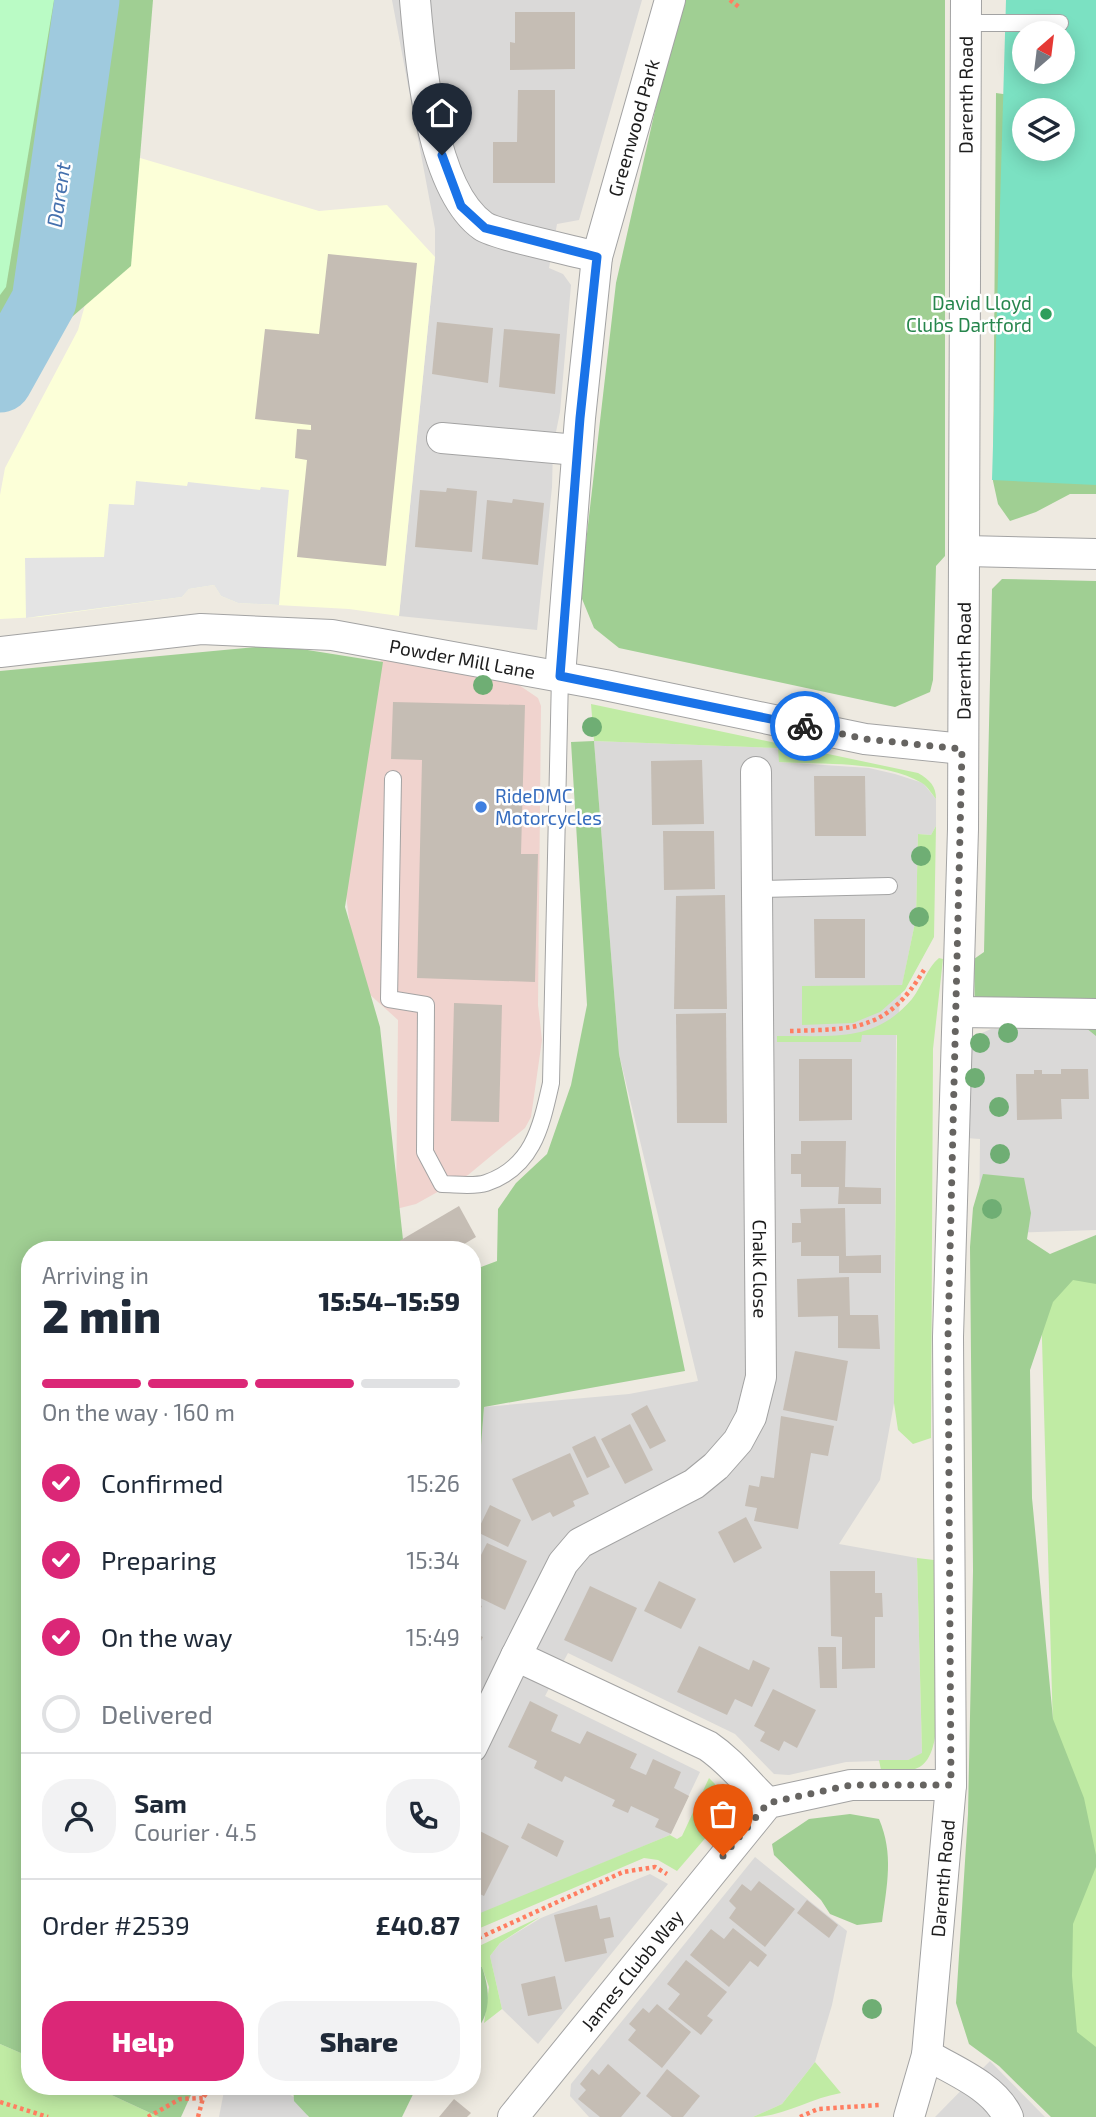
<!DOCTYPE html>
<html lang="en">
<head>
<meta charset="utf-8">
<style>
  :root { --surface:#fff; --page:#f2f2f3; --text:#1f2937; --muted:#747a83; --line:#e0e1e3; --accent:#db2777 }
  body { margin:0; font-family:"Exo 2",sans-serif; background:var(--page); color:var(--text); height:100vh; display:flex; flex-direction:column; font-size:26px; white-space:nowrap }
  * { box-sizing:border-box; margin:0 }
  p { font-size:23px; color:var(--muted) }
  .icon { flex:none; width:38px; height:38px; fill:none; stroke:currentColor; stroke-width:2; stroke-linecap:round; stroke-linejoin:round }
  .map { position:relative; flex:1; overflow:hidden }
  .drawer { position:absolute; left:21px; top:1241px; width:460px; height:854px; display:flex; flex-direction:column; background:var(--surface); border-radius:28px; box-shadow:0 4px 18px #0003 }
  .drawer>* { flex:none }
  .needle { width:46px; rotate:28deg }
  .fabs { position:absolute; left:1012px; top:21px; display:grid; gap:14px }
  .fabs a { display:grid; place-items:center; width:63px; height:63px; border-radius:50%; background:var(--surface); box-shadow:0 4px 18px #0003; font-size:35px }
  .pin { position:absolute; display:grid; place-items:center; width:60px; height:60px; color:#fff; margin:-72px -30px; border-radius:50% 50% 50% 0; rotate:-45deg; box-shadow:0 0 7px #0007 }
  .pin .icon { rotate:45deg }
  .courier { position:absolute; display:grid; place-items:center; width:70px; height:70px; margin:-35px; border:5px solid #1a73e8; border-radius:50%; background:#fff; color:#222; box-shadow:0 2px 9px #0007 }
  .summary em { font-style:normal; font-weight:800 }
  .summary div { display:flex; flex-direction:column-reverse }
  .summary { display:flex; align-items:center; justify-content:space-between; height:119px; padding:0 21px }
  h1 { font-size:46px; font-weight:800; line-height:52px }
  .bar { display:grid; grid-template-columns:repeat(4,1fr); gap:10px 7px; align-content:center; height:84px; padding:0 21px }
  .bar i { height:9px; border-radius:5px; background:var(--line) }
  .bar .active { background:var(--accent) }
  .bar p { grid-column:span 4 }
  .line { display:flex; align-items:center; gap:18px; padding:0 21px; border-top:2px solid var(--line) }
  .line div { flex:1 }
  .round { display:grid; place-items:center; flex:none; width:74px; height:74px; border-radius:28px; background:var(--page) }
  ol { padding:0 21px; list-style:none }
  li { display:flex; align-items:center; gap:21px; height:77px }
  li p { margin-inline-start:auto }
  li .icon { padding:7px; border-radius:50%; background:var(--accent); color:#fff; stroke-width:4 }
  li:last-child { color:var(--muted) }
  li i { width:38px; height:38px; border:4px solid var(--line); border-radius:50% }
  .primary-button { display:flex; gap:14px; margin-top:auto; padding:14px 21px }
  .primary-button a { flex:1; height:80px; border-radius:28px; background:var(--accent); color:#fff; font-size:28px; font-weight:800; line-height:80px; text-align:center }
  .primary-button a+a { background:var(--page); color:var(--text) }
  .map>svg:first-child { display:block }
  .residential { fill:#dad9d8 }
  .commercial { fill:#f0d3ce }
  .education { fill:#fcffd8 }
  .grass { fill:#c0eba4 }
  .forest { fill:#a0cf93 }
  .park { fill:#bafbc5 }
  .pitch { fill:#7be1c2; fill-rule:evenodd }
  .parking { fill:#e4e4e4 }
  .lines { fill:none; stroke-linecap:round; stroke-linejoin:round }
  .river { stroke:#9fcade; stroke-width:65 }
  .building { fill:#c5bdb4 }
  .service-casing { stroke:#a3a3a3; stroke-width:18 }
  .minor-casing { stroke:#a3a3a3; stroke-width:32 }
  .path { stroke:#ff7e61; stroke-width:4.5; stroke-dasharray:3.5 3.5; stroke-linecap:butt }
  .service { stroke:#fff; stroke-width:16 }
  .minor { stroke:#fff; stroke-width:30 }
  .tree { fill:#6fae74 }
  .done { stroke:#666461; stroke-width:7; stroke-dasharray:0 12.6 }
  .route { stroke:#1a73e8; stroke-width:9 }
  .leisure-dot { fill:#2e9e5b; stroke:#fff; stroke-width:2.5 }
  .shop-dot { fill:#3f7fe0; stroke:#fff; stroke-width:2.5 }
  .labels { text-anchor:middle; stroke-width:5; stroke-linejoin:round; paint-order:stroke }
  .street-label { font-size:19px; fill:#1c1c1c; stroke:#fff }
  .leisure-label { font-size:19px; fill:#27864d; stroke:#fff; text-anchor:end }
  .shop-label { font-size:19px; fill:#366cbe; stroke:#fff; text-anchor:start }
  .water-label { font-size:21px; font-style:italic; fill:#4571ae; stroke:#fff }
</style>
</head>
<body>
<div class="map">
<svg width="1096" height="2117" viewBox="0 0 1096 2117">
  <rect width="100%" height="100%" fill="#eeeae1"/>
  <g class="residential">
    <path d="M392,0H642L579,220L557,224L549,268L563,274L571,285L560,412L553,447L552,487L537,630L399,616L435,257V229Z"/>
    <path d="M594,741L779,748V762L869,768L895,774L923,783L936,799V826L931,835L918,834L916,918L902,986L896,1040L894,1403L880,1480L839,1544L917,1558L922,1754L908,1760L846,1762L789,1775L774,1774L735,1734L568,1653L545,1696L700,1772L670,1835L474,1917L472,1497H477L484,1407L629,1394L698,1381L619,1054Z"/>
    <path d="M1096,1028V1230L979,1234L980,1139L966,1138L973,1037L991,1029Z"/>
    <path d="M755,1857L847,1931L832,2005L815,2062L782,2104L753,2117H589L570,2096L571,2084Z"/>
    <path d="M650,1874L668,1884L538,2044L502,2009L490,1956L500,1943L541,1918Z"/>
    <path d="M990,2061L1045,2117H935Z"/>
    <path d="M225,2086H274L301,2101L308,2117H219Z"/>
  </g>
  <path class="commercial" d="M381,659L516,683L538,698L541,706L538,1005L542,1040L531,1117L525,1128L468,1175L416,1204L396,1209L398,1020L357,983L346,895Z"/>
  <path class="education" d="M103,147L319,211L387,205L435,257L399,616L349,609L238,603L221,596L214,585L189,589L182,597L39,617L0,619V495L5,468L78,330L118,186Z"/>
  <g class="grass">
    <path d="M591,704L918,773C930,780 936,786 936,799C932,794 927,786 922,783C882,760 823,765 779,762L778,748L594,741Z"/>
    <path d="M936,826L934,937L905,990L880,1012L853,1023L802,1025V986L902,985L916,918L918,834L931,835Z"/>
    <path d="M939,958L943,959L933,1049L931,1438L913,1444L898,1430L894,1403L897,1035H862L861,1042H777V1036C830,1035 874,1044 912,999C922,986 927,968 939,958Z"/>
    <path d="M1040,1269L1096,1277V2064L1062,2049Z"/>
    <path d="M917,1558L934,1560L938,1672L935,1676L937,1677C936,1702 943,1761 915,1769C905,1772 892,1770 881,1770L879,1760H908L922,1753Z"/>
    <path d="M709,1778L725,1794L726,1814L677,1871L658,1860L644,1858L473,1931V1916L670,1835L677,1839L682,1836Z"/>
    <path d="M540,1917L500,1943L490,1956L502,2009L484,2023L489,1987L482,1967H473V1949Z"/>
    <path d="M0,2044L30,2057V2086H92L159,2117H0Z"/>
    <path d="M815,2062L841,2093C811,2098 783,2117 753,2117L782,2104Z"/>
  </g>
  <g class="forest">
    <path d="M0,0H153L131,266L0,379Z"/>
    <path d="M680,0H945V556L936,566L933,680L930,692L895,707L619,648L594,628L580,594L616,283Z"/>
    <path d="M996,93L1010,95L1024,110V149L1096,439V494H1070L1036,512L1010,521L998,504L993,481Z"/>
    <path d="M1002,579L1096,581V1036L1065,1011L975,1019L974,959L984,952L992,589Z"/>
    <path d="M276,645L383,662L345,907L380,1027L404,1249L30,1250V2057L0,2044V671Z"/>
    <path d="M594,741L619,1054L685,1371L484,1407L477,1498L472,1497L473,1270L497,1261L498,1209L516,1183L547,1154L571,1085L587,1005L571,742Z"/>
    <path d="M983,1174L1024,1178L1031,1213L1027,1239L1050,1254L1096,1235V1284L1073,1280L1053,1302L1030,1370L1032,1498L1053,1719L1084,1798L1096,1855V1867L1073,1924L1072,1976L1077,2032L1096,2047V2117H1051L999,2066L969,2044L956,2003L968,1814L973,1571L970,1247L973,1208Z"/>
    <path d="M850,1814L879,1819C894,1854 887,1885 882,1922L857,1925L830,1914L821,1900L774,1855L772,1844L809,1819Z"/>
    <path d="M473,1967H482C490,1990 492,2016 473,2033Z"/>
    <path d="M92,2086H195L181,2117H159Z"/>
    <path d="M293,2086H417L402,2117H309L294,2101Z"/>
  </g>
  <path class="park" d="M0,0H54L6,287L0,295Z"/>
  <path class="pitch" d="M1006,0H1096V485L992,480ZM1024,33H1062V72H1024ZM1024,110H1062V149H1024Z"/>
  <path class="parking" d="M136,481L187,486L188,482L260,490L261,487L289,490L279,605L238,603L221,596L214,585L189,589L182,597L26,618L25,558L104,557L109,504L134,505Z"/>
  <g class="lines">
    <path class="river" d="M0,380L44,301L87,0"/>
  </g>
  <g class="building">
    <path d="M515,12H575V69L510,70V42L515,43Z"/>
    <path d="M518,90H555V183H493V142H517Z"/>
    <path d="M328,254L417,263L386,566L297,557L307,460L295,458L297,429L311,430V425L255,419L265,329L319,334Z"/>
    <path d="M437,322L493,328L488,383L432,374Z"/>
    <path d="M504,329L560,334L555,394L499,387Z"/>
    <path d="M447,488L477,491L472,552L415,547L420,490L446,492Z"/>
    <path d="M513,499L544,503L538,565L482,559L487,500L512,503Z"/>
    <path d="M393,702L525,705L521,854H538L535,982L417,978L422,760L391,759Z"/>
    <path d="M702,760L704,824L652,825L651,761Z"/>
    <path d="M814,776H865L866,836H815Z"/>
    <path d="M663,831H714L715,889L664,890Z"/>
    <path d="M725,895L727,1009H674L676,896Z"/>
    <path d="M814,919H865V978H815Z"/>
    <path d="M454,1003L502,1005L499,1122L451,1121Z"/>
    <path d="M726,1013L727,1123H677L676,1014Z"/>
    <path d="M799,1059H852V1120L799,1121Z"/>
    <path d="M1061,1069H1088L1089,1099H1061L1062,1119L1017,1120L1016,1074H1034V1070H1042V1074H1061Z"/>
    <path d="M801,1141H846L845,1187L881,1188V1204H838L839,1187H801V1174H791V1154H801Z"/>
    <path d="M459,1206L476,1237L454,1250H384Z"/>
    <path d="M845,1208L846,1256L881,1255V1273H839V1256H801V1242L792,1243V1223H801L800,1209Z"/>
    <path d="M849,1277L850,1315H878L880,1349L838,1348V1316L798,1317L797,1279Z"/>
    <path d="M795,1351L848,1361L837,1421L783,1410Z"/>
    <path d="M647,1405L666,1441L650,1449L631,1414Z"/>
    <path d="M781,1416L834,1426L828,1456L811,1453L798,1529L754,1521L757,1508L745,1506L749,1485L759,1487L761,1476L774,1478Z"/>
    <path d="M630,1424L653,1470L625,1484L601,1439Z"/>
    <path d="M595,1436L610,1467L587,1478L572,1447Z"/>
    <path d="M570,1453L589,1494L573,1501L575,1506L553,1517L550,1512L532,1521L512,1479Z"/>
    <path d="M490,1505L521,1520L508,1547L477,1532Z"/>
    <path d="M746,1517L762,1548L734,1563L718,1532Z"/>
    <path d="M487,1543L527,1561L505,1610L472,1594V1573Z"/>
    <path d="M830,1571H875V1593H882L883,1617H875V1668L842,1669V1637L831,1636Z"/>
    <path d="M659,1581L696,1599L681,1629L644,1611Z"/>
    <path d="M590,1586L637,1608L612,1662L564,1640Z"/>
    <path d="M472,1602L482,1606L472,1626Z"/>
    <path d="M472,1632L483,1637L473,1657L479,1660L472,1675Z"/>
    <path d="M699,1646L749,1670L753,1660L770,1668L752,1707L735,1699L727,1715L677,1692Z"/>
    <path d="M818,1647H836L837,1688H820Z"/>
    <path d="M773,1689L816,1710L797,1748L784,1741L779,1751L760,1741L765,1732L754,1726Z"/>
    <path d="M530,1701L558,1715L551,1731L580,1744L587,1731L637,1754L630,1768L646,1775L653,1759L681,1772L674,1788L689,1796L671,1834L655,1827L659,1819L631,1806L628,1813L612,1806L615,1800L565,1776L562,1782L534,1768L537,1761L508,1747Z"/>
    <path d="M528,1823L564,1841L557,1857L521,1838Z"/>
    <path d="M472,1827L509,1846L484,1896L472,1890Z"/>
    <path d="M759,1881L795,1909L765,1947L729,1918L736,1908L729,1901L742,1884L751,1891Z"/>
    <path d="M807,1900L838,1925L829,1938L797,1913Z"/>
    <path d="M597,1905L600,1919L610,1917L614,1937L604,1939L607,1953L565,1962L554,1915Z"/>
    <path d="M733,1928L767,1955L758,1967L750,1961L729,1987L690,1955L711,1929L724,1939Z"/>
    <path d="M686,1960L727,1992L707,2016L713,2020L701,2035L668,2009L680,1994L667,1984Z"/>
    <path d="M555,1976L562,2009L528,2016L521,1984Z"/>
    <path d="M657,2004L691,2032L662,2068L628,2040L636,2030L629,2024L643,2008L649,2013Z"/>
    <path d="M608,2064L641,2093L621,2117H600L578,2099L586,2090L580,2084L592,2069L599,2075Z"/>
    <path d="M667,2069L700,2096L683,2117H672L646,2096Z"/>
    <path d="M454,2099L471,2113L467,2117H439Z"/>
  </g>
  <g class="lines">
    <defs>
      <g id="service">
        <path d="M966,23H1060"/>
        <path d="M393,779L389,999L426,1005L425,1152L442,1184C455,1184 474,1187 486,1183C533,1167 541,1127 551,1083L560,676"/>
        <path d="M757,889L889,886"/>
      </g>
      <g id="minor">
        <path d="M415,0C420,60 431,189 483,226C496,235 576,251 597,257"/>
        <path d="M442,438L577,450"/>
        <path d="M966,551L1096,554"/>
        <path id="s1" d="M0,652L201,629L332,635L605,685L865,739L963,749"/>
        <path id="s2" d="M560,676L580,418L597,257L670,0"/>
        <path id="s3" d="M756,772L761,1377L751,1417L738,1441L716,1466L694,1484L580,1543L563,1563L516,1656L708,1746C734,1764 746,1783 768,1803"/>
        <path d="M958,1012L1096,1014"/>
        <path d="M472,1747L516,1656"/>
        <path d="M927,2055C955,2071 995,2087 1008,2117"/>
        <path id="s4" d="M513,2117L768,1803L851,1785H951"/>
        <path id="s5" d="M909,2117L927,2055L951,1785L948,1337L963,829L966,0"/>
      </g>
    </defs>
    <use href="#service" class="service-casing"/>
    <use href="#minor" class="minor-casing"/>
    <g class="path">
      <path d="M730,0L739,7"/>
      <path d="M790,1031C856,1029 887,1031 924,970"/>
      <path d="M472,1941L623,1872L655,1867L667,1874"/>
      <path d="M0,2102L48,2117"/>
      <path d="M148,2117L180,2099L203,2098"/>
      <path d="M198,2117L203,2098L211,2086"/>
      <path d="M800,2117L818,2109L879,2105"/>
    </g>
    <use href="#service" class="service"/>
    <use href="#minor" class="minor"/>
  </g>
  <g class="tree">
    <circle cx="483" cy="685" r="10"/>
    <circle cx="592" cy="727" r="10"/>
    <circle cx="921" cy="856" r="10"/>
    <circle cx="919" cy="917" r="10"/>
    <circle cx="1008" cy="1033" r="10"/>
    <circle cx="980" cy="1043" r="10"/>
    <circle cx="975" cy="1078" r="10"/>
    <circle cx="999" cy="1107" r="10"/>
    <circle cx="1000" cy="1154" r="10"/>
    <circle cx="992" cy="1209" r="10"/>
    <circle cx="872" cy="2009" r="10"/>
  </g>
  <g class="lines">
    <path class="done" d="M723,1856L768,1803L851,1785H951L948,1337L962,749L865,739L805,726"/>
    <path class="route" d="M442,155L461,206L485,228L597,257L580,418L560,676L805,726"/>
  </g>
  <circle class="leisure-dot" cx="1046" cy="314" r="7"/>
  <circle class="shop-dot" cx="481" cy="807" r="7"/>
  <g class="labels">
    <g class="street-label">
      <text dy="7" stroke="none"><textPath href="#s5" startOffset="2026">Darenth Road</textPath></text>
      <text dy="7" stroke="none"><textPath href="#s2" startOffset="555">Greenwood Park</textPath></text>
      <text dy="7" stroke="none"><textPath href="#s1" startOffset="466">Powder Mill Lane</textPath></text>
      <text dy="7" stroke="none"><textPath href="#s5" startOffset="1460">Darenth Road</textPath></text>
      <text dy="7" stroke="none"><textPath href="#s3" startOffset="497">Chalk Close</textPath></text>
      <text dy="7" stroke="none"><textPath href="#s5" startOffset="242">Darenth Road</textPath></text>
      <text dy="7" stroke="none"><textPath href="#s4" startOffset="189">James Clubb Way</textPath></text>
    </g>
    <g class="leisure-label">
      <text x="1032" y="310">David Lloyd<tspan x="1032" dy="22">Clubs Dartford</tspan></text>
    </g>
    <g class="shop-label">
      <text x="495" y="803">RideDMC<tspan x="495" dy="22">Motorcycles</tspan></text>
    </g>
    <g class="water-label">
      <text transform="translate(59 195) rotate(-82)" y="7">Darent</text>
    </g>
  </g>
</svg>
<div class="fabs">
<a><svg class="needle" viewBox="-14 -14 28 28"><path d="M0-13l5 13h-10z" fill="#e53935"/><path d="M0 13l5-13h-10z" fill="#747a83"/></svg></a>
<a><svg class="icon" aria-label="layers" viewBox="0 0 24 24"><path d="M12 4l9 5-9 5-9-5zM3 14l9 5 9-5"/></svg></a>
</div>
<div class="pin" style="left:723px;top:1856px;background:#ea580c"><svg class="icon" aria-label="bag" viewBox="0 0 24 24"><path d="M5 8h14l-1 12H6zM9 8a3 3 0 0 1 6 0"/></svg></div>
<div class="pin" style="left:442px;top:155px;background:#1f2937"><svg class="icon" aria-label="home" viewBox="0 0 24 24"><path d="M3 11l9-7 9 7M6 9v11h12V9"/></svg></div>
<div class="courier" style="left:805px;top:726px"><svg class="icon" aria-label="bike" viewBox="0 0 24 24"><circle cx="6" cy="16" r="4"/><circle cx="18" cy="16" r="4"/><path d="M6 16l4-8h5l3 8M10 8l3 8H6M13 5h3"/></svg></div>
<section class="drawer">
<div class="summary"><div><h1>2 min</h1><p>Arriving in</p></div><em>15:54–15:59</em></div>
<div class="bar"><i class="active"></i><i class="active"></i><i class="active"></i><i></i><p>On the way · 160 m</p></div>
<ol>
<li><svg class="icon" aria-label="check" viewBox="0 0 24 24"><path d="M5 12l5 5 9-10"/></svg>Confirmed<p>15:26</p></li>
<li><svg class="icon" aria-label="check" viewBox="0 0 24 24"><path d="M5 12l5 5 9-10"/></svg>Preparing<p>15:34</p></li>
<li><svg class="icon" aria-label="check" viewBox="0 0 24 24"><path d="M5 12l5 5 9-10"/></svg>On the way<p>15:49</p></li>
<li><i></i>Delivered</li>
</ol>
<div class="line" style="height:126px"><a class="round"><svg class="icon" aria-label="person" viewBox="0 0 24 24"><circle cx="12" cy="8" r="4"/><path d="M4 21q1-7 8-7t8 7"/></svg></a><div><b>Sam</b><p>Courier · 4.5</p></div><a class="round"><svg class="icon" aria-label="phone" viewBox="0 0 24 24"><path d="M5 4h4l2 5-3 2q2 4 5 5l2-3 5 2v4C11 20 4 13 5 4z"/></svg></a></div>
<div class="line" style="height:91px"><div>Order #2539</div><b>£40.87</b></div>
<div class="primary-button"><a>Help</a><a>Share</a></div>
</section>
</div>
</body>
</html>
